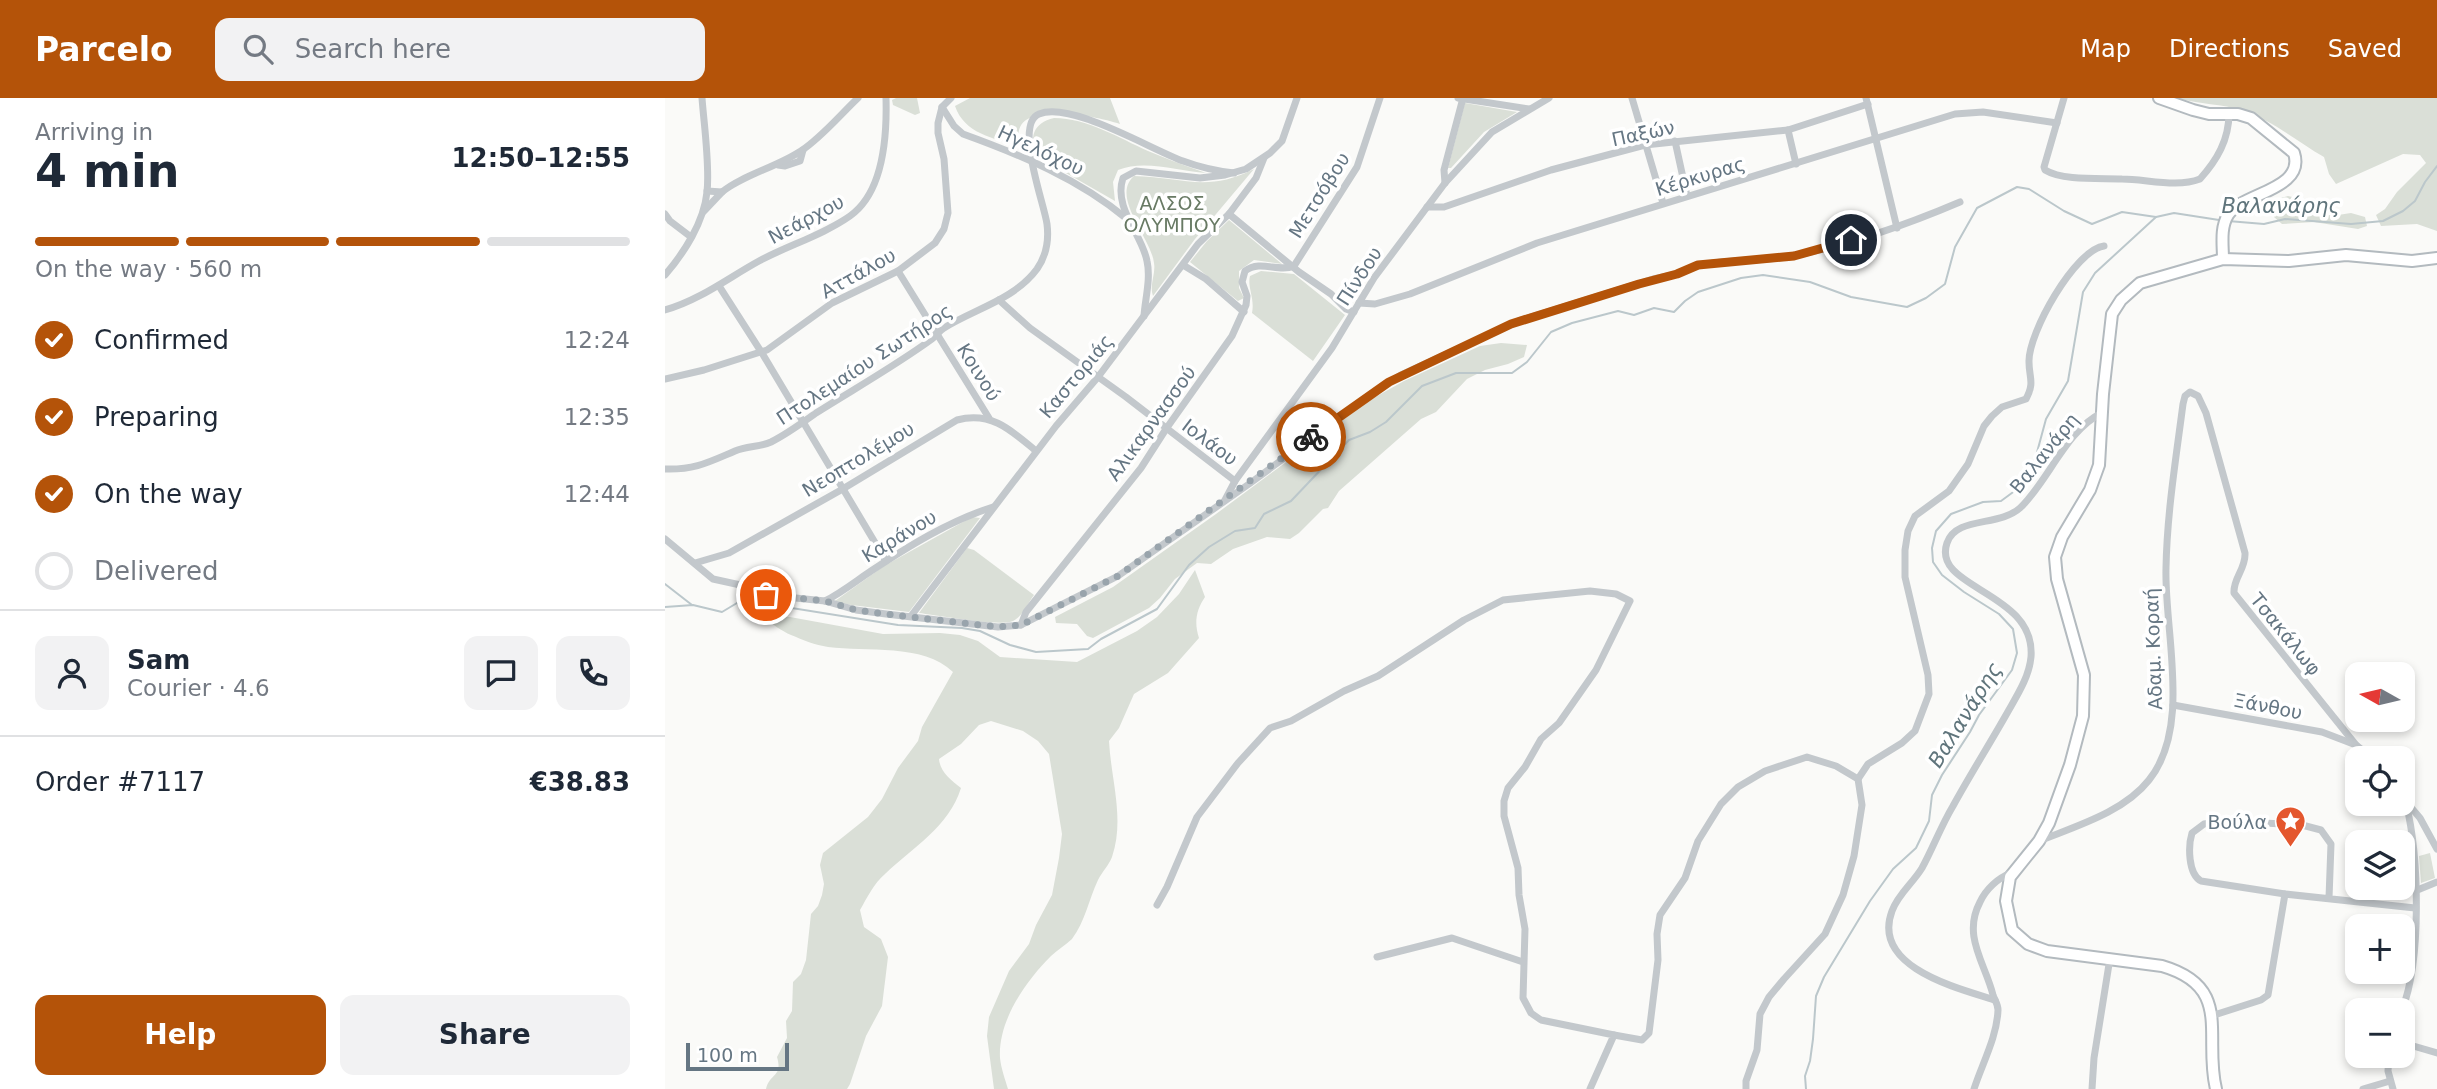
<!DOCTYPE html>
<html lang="en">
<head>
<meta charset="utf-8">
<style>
  :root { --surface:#fff; --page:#f2f2f3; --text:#1f2937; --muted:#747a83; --line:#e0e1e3; --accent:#b45309 }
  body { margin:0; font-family:"DejaVu Sans",sans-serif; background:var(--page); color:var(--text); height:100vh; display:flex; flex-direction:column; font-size:26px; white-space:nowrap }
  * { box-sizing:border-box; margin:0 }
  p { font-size:23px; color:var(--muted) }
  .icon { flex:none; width:38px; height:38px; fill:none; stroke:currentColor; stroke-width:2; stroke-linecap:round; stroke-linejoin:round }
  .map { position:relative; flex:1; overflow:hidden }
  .side { display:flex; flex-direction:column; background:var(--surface); width:665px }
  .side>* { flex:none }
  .needle { width:46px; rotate:278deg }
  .tools { position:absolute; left:1680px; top:564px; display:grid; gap:14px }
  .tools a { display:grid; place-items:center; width:70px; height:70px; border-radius:14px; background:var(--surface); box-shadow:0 4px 10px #0003; font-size:35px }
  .scale { position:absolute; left:21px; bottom:18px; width:103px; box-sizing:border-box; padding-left:7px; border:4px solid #657683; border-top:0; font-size:19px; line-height:24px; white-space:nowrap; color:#657683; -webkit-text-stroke:5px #fff; paint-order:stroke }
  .pin { position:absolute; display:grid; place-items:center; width:60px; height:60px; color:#fff; margin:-30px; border:4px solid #fff; border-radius:50%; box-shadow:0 2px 7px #0007 }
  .courier { position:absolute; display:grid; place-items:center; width:70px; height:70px; margin:-35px; border:5px solid #b45309; border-radius:50%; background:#fff; color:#222; box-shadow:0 2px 9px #0007 }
  .overview em { font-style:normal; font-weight:600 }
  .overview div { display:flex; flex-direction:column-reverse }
  .overview { display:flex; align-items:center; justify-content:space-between; height:119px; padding:0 35px }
  h1 { font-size:46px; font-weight:600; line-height:52px }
  .bar { display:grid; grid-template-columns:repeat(4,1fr); gap:10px 7px; align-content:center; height:84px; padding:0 35px }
  .bar i { height:9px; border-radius:5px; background:var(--line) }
  .bar .active { background:var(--accent) }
  .bar p { grid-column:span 4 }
  .line { display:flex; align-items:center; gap:18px; padding:0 35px; border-top:2px solid var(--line) }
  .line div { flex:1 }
  .round { display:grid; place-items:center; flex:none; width:74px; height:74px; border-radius:14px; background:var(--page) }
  ol { padding:0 35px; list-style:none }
  li { display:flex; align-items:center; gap:21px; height:77px }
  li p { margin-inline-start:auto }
  li .icon { padding:7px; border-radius:50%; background:var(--accent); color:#fff; stroke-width:4 }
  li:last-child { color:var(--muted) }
  li i { width:38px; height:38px; border:4px solid var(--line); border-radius:50% }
  .button { display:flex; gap:14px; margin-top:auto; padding:14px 35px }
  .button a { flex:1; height:80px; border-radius:14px; background:var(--accent); color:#fff; font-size:28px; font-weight:600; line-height:80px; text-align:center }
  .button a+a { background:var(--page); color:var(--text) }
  header { display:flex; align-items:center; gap:42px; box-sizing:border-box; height:98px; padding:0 35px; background:var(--accent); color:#fff }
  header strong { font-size:33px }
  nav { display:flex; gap:38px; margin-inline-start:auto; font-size:24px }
  .search { width:490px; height:63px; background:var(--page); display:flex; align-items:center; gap:18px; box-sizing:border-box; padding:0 24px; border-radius:14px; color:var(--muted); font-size:26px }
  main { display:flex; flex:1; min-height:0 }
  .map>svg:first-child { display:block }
  .green { fill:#dadfd7 }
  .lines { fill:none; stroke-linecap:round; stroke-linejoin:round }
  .stream { stroke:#bbc7cb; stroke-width:2 }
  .secondary-casing { stroke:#b3babf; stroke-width:14 }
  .street { stroke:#c3c8cc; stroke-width:7 }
  .secondary { stroke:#fff; stroke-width:10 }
  .done { stroke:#99a4ac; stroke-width:7; stroke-dasharray:0 12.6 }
  .route { stroke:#b45309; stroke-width:9 }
  .labels { text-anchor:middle; stroke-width:7; stroke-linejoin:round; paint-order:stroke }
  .street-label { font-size:19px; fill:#657683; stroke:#fff }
  .park-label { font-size:19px; fill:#687a64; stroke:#fff }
  .poi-label { font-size:19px; fill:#657683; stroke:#fff; text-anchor:end }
  .water-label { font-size:21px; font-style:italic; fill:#60757c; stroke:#fff }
</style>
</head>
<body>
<header>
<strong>Parcelo</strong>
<div class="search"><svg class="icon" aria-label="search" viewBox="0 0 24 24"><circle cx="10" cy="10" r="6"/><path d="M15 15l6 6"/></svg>Search here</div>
<nav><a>Map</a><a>Directions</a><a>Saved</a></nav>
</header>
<main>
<section class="side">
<div class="overview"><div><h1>4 min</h1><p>Arriving in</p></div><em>12:50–12:55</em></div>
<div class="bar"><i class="active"></i><i class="active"></i><i class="active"></i><i></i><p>On the way · 560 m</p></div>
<ol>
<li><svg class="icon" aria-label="check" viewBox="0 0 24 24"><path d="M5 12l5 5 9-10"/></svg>Confirmed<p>12:24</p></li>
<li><svg class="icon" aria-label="check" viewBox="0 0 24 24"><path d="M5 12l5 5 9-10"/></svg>Preparing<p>12:35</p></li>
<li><svg class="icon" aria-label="check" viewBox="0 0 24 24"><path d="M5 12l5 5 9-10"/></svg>On the way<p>12:44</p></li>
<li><i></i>Delivered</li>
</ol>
<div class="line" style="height:126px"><a class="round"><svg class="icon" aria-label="person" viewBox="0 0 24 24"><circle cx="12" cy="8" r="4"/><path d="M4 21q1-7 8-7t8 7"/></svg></a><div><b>Sam</b><p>Courier · 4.6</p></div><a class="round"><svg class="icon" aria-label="chat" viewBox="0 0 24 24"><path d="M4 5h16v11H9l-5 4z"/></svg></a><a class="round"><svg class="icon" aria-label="phone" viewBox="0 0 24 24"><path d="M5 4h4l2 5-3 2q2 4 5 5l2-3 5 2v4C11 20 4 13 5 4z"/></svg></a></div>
<div class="line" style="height:91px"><div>Order #7117</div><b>€38.83</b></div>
<div class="button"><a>Help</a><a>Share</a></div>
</section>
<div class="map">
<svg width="1772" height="991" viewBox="0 0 1772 991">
  <rect width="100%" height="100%" fill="#fafaf8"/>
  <g class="green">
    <path d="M231,0H252L255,15L250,17L228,7L227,2Z"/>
    <path d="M305,0H445L455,26C424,16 338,0 356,49C330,40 300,37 290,8Z"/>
    <path d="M1513,0H1772V133L1752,126L1716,128L1711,117L1720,111L1732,94L1761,65L1755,57L1738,56L1671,86L1664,76L1659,59C1633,44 1607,22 1578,13C1557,5 1534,7 1513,0Z"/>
    <path d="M800,5L852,14L819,34L786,70H783Z"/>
    <path d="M389,20C422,20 454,40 483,53C502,61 521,68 541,75C512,73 480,61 453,72L448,84L450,103L373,59C363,40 368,25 389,20Z"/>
    <path d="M589,71L530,141L488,198C484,187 491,176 489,165C486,139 445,99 469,78C517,79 542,95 589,71Z"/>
    <path d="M1623,98L1640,102L1658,101L1665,104L1668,112L1673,117L1686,115L1700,119L1702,128L1693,131L1649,124L1617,126L1609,119L1616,100Z"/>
    <path d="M564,122L617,166L589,162L574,173V190L579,200L573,203L525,164L542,143Z"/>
    <path d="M596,173L629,176L680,217L648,263L587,215C590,200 582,189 585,178Z"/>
    <path d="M836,245L862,247L859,259L843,266L820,272L802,281L771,314L756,321L674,393L663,410L658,411L634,435L625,441L602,439L568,451L546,466L532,465L510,481L495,500L484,510L428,540L422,538L412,526L391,525L390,519L448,489L551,416L705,302L739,283L815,248Z"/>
    <path d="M307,419L315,420L244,514L186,507L170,503L219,468Z"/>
    <path d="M302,450L309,452L369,497C363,505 357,519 348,523C336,529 271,517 254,515Z"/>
    <path d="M530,472L540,499C531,512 529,525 534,540L503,575L469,596L454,630L444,643C446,682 460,721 447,759C444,767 437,774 433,782C424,801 420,824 407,841C401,847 392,852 386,858C361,883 333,922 335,960C336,970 340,981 343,991H329L322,938L324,919L344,873L364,846L371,827L387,797L394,760L397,736L384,656L373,643L358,633L326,623L314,627L296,646L274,661C275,674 286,682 296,690C284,729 248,749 220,776C209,785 202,800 195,812L199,829L216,841L223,859L217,908L201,938L185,986L182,991H101C105,975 118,979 112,959L122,940L121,923L127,913L128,884L136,876L141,862L146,816L153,808L157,797L159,786L155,767L158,755L203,719L217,701L233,670L253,643L257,629L288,574C258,545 201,554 163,549C150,547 138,542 126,537C117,533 107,527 100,518L125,519L218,536L275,535L295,537L313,543L335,559L412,564L472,533L492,519L514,496Z"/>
    <path d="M1765,755L1770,780L1756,785L1754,758Z"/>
  </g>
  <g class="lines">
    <g class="stream">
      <path d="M1563,123L1599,126L1620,121L1686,126L1718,123L1738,113L1750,103L1760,84L1772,68"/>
      <path d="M0,486L27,507"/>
      <path d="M0,509L28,507L57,514L77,502L233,527L297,530L315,533L345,547L371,554L423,551L436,541L492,511L524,467L544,449L570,433L590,430L599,416L626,403L684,342L705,334L721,324L757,288L791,275H847L862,264L886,234L907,225L953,213L969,217L989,210L1009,214L1020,203L1033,194L1076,180L1098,177L1145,184L1186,199L1242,209L1261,200L1280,186L1290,149L1312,110L1352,89L1364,91L1399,113L1427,126L1457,114L1491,119"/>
      <path d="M1141,991L1140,978L1145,963L1148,941L1151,898L1159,879L1205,803L1228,771L1251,750L1264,723L1267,697L1277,677L1305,634L1314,617L1347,572L1352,555L1348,531L1334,516L1299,494L1277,477L1268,464L1267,450L1271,433L1286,416L1318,404L1336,403L1355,389L1362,377L1371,358L1381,321L1403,283L1418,194L1430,175L1491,119L1509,115L1554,122"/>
    </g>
    <defs>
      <g id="secondary">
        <path d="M1494,0L1528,12L1544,16H1573L1586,20L1629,55C1641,92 1576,95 1563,117C1555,130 1558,147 1558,161"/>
        <path d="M1551,991C1538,938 1569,889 1497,868L1382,853L1363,846L1347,832L1341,803L1345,779L1374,743L1384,725L1405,667L1418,618L1419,577L1392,481L1390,459L1397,439L1425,392L1434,367L1438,296L1447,216L1456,202L1475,185L1558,161L1624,163L1681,157L1747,163L1772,160"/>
      </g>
    </defs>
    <use href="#secondary" class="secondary-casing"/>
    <g class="street">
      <path d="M793,0L864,11"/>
      <path d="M967,0L998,105"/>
      <path d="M1201,0L1232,130"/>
      <path d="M1399,0L1379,69L1380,72C1398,83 1435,80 1457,81C1481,81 1512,90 1535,81C1552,62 1564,42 1564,15"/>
      <path d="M277,9L289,28L298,36C356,57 414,81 462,121"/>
      <path d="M1123,32L1131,66"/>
      <path d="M1010,43L1022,98"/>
      <path d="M113,67L120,68L135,63L138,52"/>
      <path d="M780,85L779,72L798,0"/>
      <path d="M42,93L57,94C78,77 112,69 136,53C157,39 175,17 193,0"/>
      <path d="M762,109H779L886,72L980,47L1123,32L1203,6"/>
      <path d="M39,113L57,94"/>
      <path d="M0,116L5,123L26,139"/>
      <path d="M564,116L634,174L666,196L681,211L689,214"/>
      <path d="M518,167L541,181L579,214"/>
      <path d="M233,173L324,320"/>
      <path d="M0,177C19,155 39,124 42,94C45,68 39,27 37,0"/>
      <path d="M54,188L97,255L221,463"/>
      <path d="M334,202L365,230L461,299L570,383"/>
      <path d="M694,205L710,206L745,196L872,145L1290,16L1318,14L1392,25"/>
      <path d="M0,212C35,202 63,180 94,163C124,147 158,137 185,118C219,94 222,37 221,0"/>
      <path d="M479,218C480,201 486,181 482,163C477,136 448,110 458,80L471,73L535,80L560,77L581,71L605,55L617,43L632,0"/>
      <path d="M0,281L39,272L102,252L167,205L233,173L270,145L279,131L283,115L279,61L273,35V25L277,9L286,0"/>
      <path d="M0,371C30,372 44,364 70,353C82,348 95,349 106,344C122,336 137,325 151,315C189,291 230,268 267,241C271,238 274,233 279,230C309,211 349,202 372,171C381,158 384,142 382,126C379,105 349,26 374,16C406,3 485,51 518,63C534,69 552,73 569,75"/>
      <path d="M560,402L570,383L667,250L709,180L780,85L827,34L884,0"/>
      <path d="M0,441L48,481L80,488L101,497L160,503L191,512L221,516L333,529L356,527L453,478L584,386L702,299L736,277L856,222L988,181L1012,176C1047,158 1088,165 1127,158C1184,147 1241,127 1295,104"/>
      <path d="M30,465L64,455L176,392L292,322C326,313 346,332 371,353"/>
      <path d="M160,503C176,495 191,483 206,473C244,448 284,423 328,409"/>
      <path d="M246,518L391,328L433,279L533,146L564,116L591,80L599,60"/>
      <path d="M356,527L361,514L476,370L501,331L567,238L581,207L582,198L577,184L580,173C596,161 613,175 629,168L692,69L715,0"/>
      <path d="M1508,607L1657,634L1691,647"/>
      <path d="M1193,681L1203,666L1237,645L1250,633L1264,596L1263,577L1240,479V452L1243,433L1250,418L1284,393L1303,366L1319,328L1327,318L1337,309L1361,301C1370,284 1364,280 1364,264C1363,235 1410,152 1439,148"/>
      <path d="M1738,700L1755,720L1772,751"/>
      <path d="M1374,743C1411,728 1459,714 1484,682C1527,629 1499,533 1501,470C1502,415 1511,360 1518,306L1520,298L1525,294L1533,298L1541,315L1580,455C1581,471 1568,480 1569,495L1691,647L1707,660"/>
      <path d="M1750,793L1772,784"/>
      <path d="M1664,800L1666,746L1656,732L1637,727L1559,723L1539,726L1527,735C1523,748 1523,776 1536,783L1620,796L1750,810"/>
      <path d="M492,807L502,789L532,719L573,665L605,630L626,623L679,593L713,578L799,522L838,502L925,493L951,496L965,503L931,572L894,625L876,641L860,669L843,690L839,703V718L853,770L854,797L860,831L858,900L866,915L876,922L949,937L925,991"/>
      <path d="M712,859L787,840L858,864"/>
      <path d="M1330,902C1292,890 1206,869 1227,813C1233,796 1248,785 1257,770C1268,750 1276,728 1288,708C1305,677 1324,647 1341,617C1351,599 1364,580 1366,559C1371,493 1266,491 1282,445C1291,418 1334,429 1355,410C1382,385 1402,331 1437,315"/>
      <path d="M1737,912C1757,861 1754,758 1741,705"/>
      <path d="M1546,918L1596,902L1603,897L1620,796"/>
      <path d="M949,937L977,942L984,935L993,862L992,836L995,817L1020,780L1033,743L1056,706L1073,689L1100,673L1142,659L1171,668L1193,681L1197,707L1189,758L1178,797L1160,836L1119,881L1104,899L1095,916L1092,952L1081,983V991"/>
      <path d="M1738,945L1772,955"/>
      <path d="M1724,957L1723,973L1728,991"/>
      <path d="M1309,991C1317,966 1332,939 1333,912C1333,906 1330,903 1328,897C1320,865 1297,838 1315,804C1321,791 1333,780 1346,775"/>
      <path d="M1427,991L1429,960L1445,860"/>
      <path d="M1698,991L1725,983"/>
    </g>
    <use href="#secondary" class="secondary"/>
  </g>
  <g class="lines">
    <path class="done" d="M101,497L160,503L191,512L220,516L333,529L356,527L453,478L646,339"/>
    <path class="route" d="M646,339L724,284L846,226L974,186L1012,176L1033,167L1129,158L1186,142"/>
  </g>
  <defs>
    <symbol id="sight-pin" viewBox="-11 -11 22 30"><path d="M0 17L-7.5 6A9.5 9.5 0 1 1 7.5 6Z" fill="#e4572e" stroke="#fff"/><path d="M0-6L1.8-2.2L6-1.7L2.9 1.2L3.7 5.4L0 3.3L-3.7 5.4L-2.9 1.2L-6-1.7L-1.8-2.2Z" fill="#fff"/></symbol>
  </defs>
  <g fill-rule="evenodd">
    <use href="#sight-pin" x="1608" y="706" width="35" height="47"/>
  </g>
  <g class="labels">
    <g class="street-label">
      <text transform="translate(978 35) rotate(-12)" y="7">Παξών</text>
      <text transform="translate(376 52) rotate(25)" y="7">Ηγελόχου</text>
      <text transform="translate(1035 78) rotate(-17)" y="7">Κέρκυρας</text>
      <text transform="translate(654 97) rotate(-58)" y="7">Μετσόβου</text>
      <text transform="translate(141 121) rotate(-28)" y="7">Νεάρχου</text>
      <text transform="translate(193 175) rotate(-29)" y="7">Αττάλου</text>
      <text transform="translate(694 178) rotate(-57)" y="7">Πίνδου</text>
      <text transform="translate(199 266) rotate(-33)" y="7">Πτολεμαίου Σωτήρος</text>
      <text transform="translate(314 274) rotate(58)" y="7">Κοινού</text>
      <text transform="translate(411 278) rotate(-50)" y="7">Καστοριάς</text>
      <text transform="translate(486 325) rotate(-54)" y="7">Αλικαρνασσού</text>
      <text transform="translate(545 344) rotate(37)" y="7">Ιολάου</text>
      <text transform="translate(1379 355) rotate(-51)" y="7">Βαλανάρη</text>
      <text transform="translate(193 361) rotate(-31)" y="7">Νεοπτολέμου</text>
      <text transform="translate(234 438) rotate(-31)" y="7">Καράνου</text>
      <text transform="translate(1621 536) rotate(51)" y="7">Τσακάλωφ</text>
      <text transform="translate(1488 551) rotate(-92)" y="7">Αδαμ. Κοραή</text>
      <text transform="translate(1603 608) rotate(11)" y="7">Ξάνθου</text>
    </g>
    <g class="park-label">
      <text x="507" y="112">ΑΛΣΟΣ<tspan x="507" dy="22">ΟΛΥΜΠΟΥ</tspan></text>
    </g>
    <g class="poi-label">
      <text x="1602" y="731">Βούλα</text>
    </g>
    <g class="water-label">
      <text x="1616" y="115">Βαλανάρης</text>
      <text transform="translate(1300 617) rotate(-58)" y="7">Βαλανάρης</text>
    </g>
  </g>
</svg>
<div class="tools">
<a><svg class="needle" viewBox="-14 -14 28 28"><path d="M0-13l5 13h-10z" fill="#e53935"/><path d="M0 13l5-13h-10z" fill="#747a83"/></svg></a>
<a><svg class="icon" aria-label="locate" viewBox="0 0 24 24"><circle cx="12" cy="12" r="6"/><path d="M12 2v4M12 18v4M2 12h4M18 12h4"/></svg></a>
<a><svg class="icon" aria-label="layers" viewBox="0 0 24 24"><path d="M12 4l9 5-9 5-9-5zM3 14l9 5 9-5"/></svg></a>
<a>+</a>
<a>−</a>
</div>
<div class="scale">100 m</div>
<div class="pin" style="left:101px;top:497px;background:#ea580c"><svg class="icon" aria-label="bag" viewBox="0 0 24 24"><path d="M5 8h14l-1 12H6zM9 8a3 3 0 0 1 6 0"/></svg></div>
<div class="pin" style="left:1186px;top:142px;background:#1f2937"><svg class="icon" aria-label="home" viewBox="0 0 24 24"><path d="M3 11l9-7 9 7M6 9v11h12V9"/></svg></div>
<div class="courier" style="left:646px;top:339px"><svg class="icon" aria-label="bike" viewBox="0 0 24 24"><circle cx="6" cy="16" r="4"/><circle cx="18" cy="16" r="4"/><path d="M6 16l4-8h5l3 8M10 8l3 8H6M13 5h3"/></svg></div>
</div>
</main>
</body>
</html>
